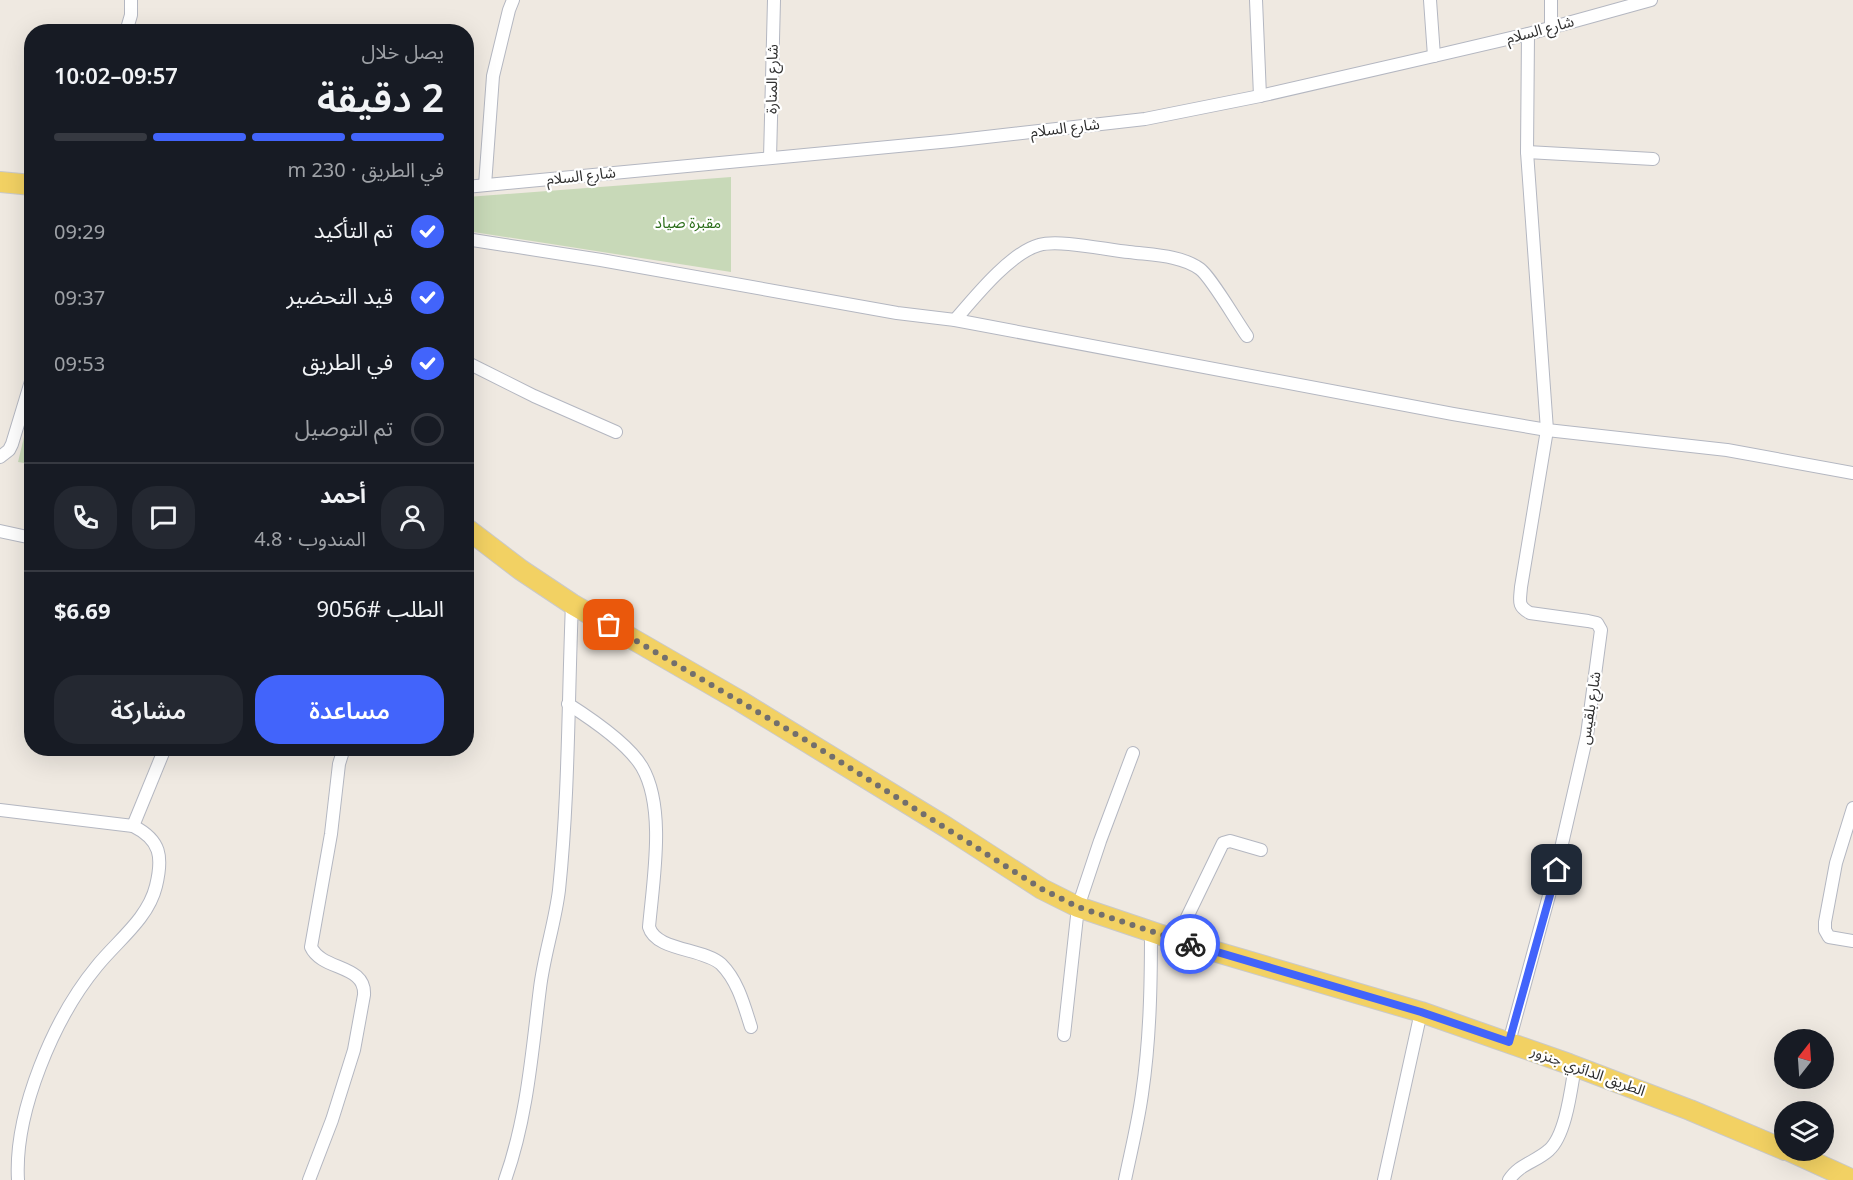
<!DOCTYPE html>
<html lang="ar">
<head>
<meta charset="utf-8">
<style>
  :root { --surface:#171b24; --page:#242831; --text:#f1f3f6; --muted:#9ea1a6; --line:#363941; --accent:#4264fb }
  body { margin:0; font-family:"Noto Sans","Noto Sans Arabic",sans-serif; background:var(--page); color:var(--text); direction:rtl; height:100vh; display:flex; flex-direction:column; font-size:22px; white-space:nowrap }
  * { box-sizing:border-box; margin:0 }
  p { font-size:20px; color:var(--muted) }
  .icon { flex:none; width:33px; height:33px; fill:none; stroke:currentColor; stroke-width:2; stroke-linecap:round; stroke-linejoin:round }
  .map { position:relative; flex:1; overflow:hidden; direction:ltr }
  .sheet { position:absolute; left:24px; top:24px; width:450px; height:732px; display:flex; flex-direction:column; background:var(--surface); border-radius:24px; box-shadow:0 6px 24px #0002; direction:rtl }
  .sheet>* { flex:none }
  .needle { width:39px; rotate:17deg }
  .controls { position:absolute; left:1774px; top:1029px; display:grid; gap:12px }
  .controls a { display:grid; place-items:center; width:60px; height:60px; border-radius:50%; background:var(--surface); box-shadow:0 6px 24px #0002; font-size:30px }
  .pin { position:absolute; display:grid; place-items:center; width:51px; height:51px; color:#fff; margin:-26px; border-radius:12px; box-shadow:0 3px 9px #0006 }
  .courier { position:absolute; display:grid; place-items:center; width:60px; height:60px; margin:-30px; border:4px solid #4264fb; border-radius:50%; background:#fff; color:#222; box-shadow:0 2px 8px #0007 }
  .headline em { font-style:normal; font-weight:600 }
  .headline div { display:flex; flex-direction:column-reverse }
  .headline { display:flex; align-items:center; justify-content:space-between; height:102px; padding:0 30px }
  h1 { font-size:39px; font-weight:600; line-height:45px }
  .bar { display:grid; grid-template-columns:repeat(4,1fr); gap:9px 6px; align-content:center; height:72px; padding:0 30px }
  .bar i { height:8px; border-radius:4px; background:var(--line) }
  .bar .on { background:var(--accent) }
  .bar p { grid-column:span 4 }
  .line { display:flex; align-items:center; gap:15px; padding:0 30px; border-top:2px solid var(--line) }
  .line div { flex:1 }
  .round { display:grid; place-items:center; flex:none; width:63px; height:63px; border-radius:24px; background:var(--page) }
  ol { padding:0 30px; list-style:none }
  li { display:flex; align-items:center; gap:18px; height:66px }
  li p { margin-inline-start:auto }
  li .icon { padding:6px; border-radius:50%; background:var(--accent); color:#fff; stroke-width:4 }
  li:last-child { color:var(--muted) }
  li i { width:33px; height:33px; border:3px solid var(--line); border-radius:50% }
  .primary-button { display:flex; gap:12px; margin-top:auto; padding:12px 30px }
  .primary-button a { flex:1; height:69px; border-radius:24px; background:var(--accent); color:#fff; font-size:24px; font-weight:600; line-height:69px; text-align:center }
  .primary-button a+a { background:var(--page); color:var(--text) }
  .map>svg:first-child { display:block }
  .cemetery { fill:#c8d9b8 }
  .lines { fill:none; stroke-linecap:round; stroke-linejoin:round }
  .minor-casing { stroke:#b4b7c1; stroke-width:14 }
  .primary-casing { stroke:#c9c9c9; stroke-width:22 }
  .minor { stroke:#fff; stroke-width:12 }
  .primary { stroke:#f2d163; stroke-width:20 }
  .done { stroke:#726f6d; stroke-width:6; stroke-dasharray:0 10.8 }
  .route { stroke:#4264fb; stroke-width:8 }
  .labels { text-anchor:middle; stroke-width:4.5; stroke-linejoin:round; paint-order:stroke }
  .street-label { font-size:15px; fill:#2e2e2e; stroke:#fff }
  .park-label { font-size:15px; fill:#2c6e1b; stroke:#fff }
</style>
</head>
<body>
<div class="map">
<svg width="1853" height="1180" viewBox="0 0 1853 1180">
  <rect width="100%" height="100%" fill="#efe9e1"/>
  <g class="cemetery">
    <path d="M731,177V272L467,231V197Z"/>
    <path d="M31,408V464L18,462Z"/>
  </g>
  <g class="lines">
    <defs>
      <g id="minor">
        <path d="M1256,0L1260,96"/>
        <path d="M1430,0L1434,56"/>
        <path d="M1551,0V27"/>
        <path d="M126,32L131,15V0"/>
        <path d="M1527,152L1653,159"/>
        <path d="M770,158L774,0"/>
        <path d="M485,185L493,76L509,10L513,0"/>
        <path d="M466,187L951,141L1145,119L1260,96L1434,56L1528,34L1651,0"/>
        <path d="M466,239L601,260L897,313L955,320L1453,414L1547,430L1727,450L1853,473"/>
        <path d="M955,320C974,298 1010,253 1039,245C1059,239 1107,250 1129,252C1151,255 1181,255 1200,269C1211,277 1237,322 1247,336"/>
        <path d="M466,362L534,396L616,432"/>
        <path d="M0,457L9,450L12,444L32,378"/>
        <path d="M0,531L32,538"/>
        <path d="M568,704C590,718 629,745 642,767C666,808 653,881 649,927C656,951 703,948 721,964C738,981 744,1005 751,1027"/>
        <path d="M1853,808L1836,863L1825,922V930L1829,937L1853,941"/>
        <path d="M0,810L133,826C161,840 163,857 156,886C148,919 117,941 97,966C54,1018 14,1112 18,1180"/>
        <path d="M133,826L165,748"/>
        <path d="M1176,940L1223,843L1230,841L1261,850"/>
        <path d="M1064,1035L1078,907L1100,841L1133,753"/>
        <path d="M1509,1042L1556,870L1587,735L1601,630L1597,623L1588,621L1530,613C1517,606 1520,601 1521,587L1547,430L1527,152L1528,34"/>
        <path d="M309,1180L332,1120L354,1050L364,995C366,964 322,971 311,947L331,834L339,764L344,748"/>
        <path d="M505,1180C527,1119 532,1052 540,988C544,955 555,923 559,890C569,795 568,699 572,604"/>
        <path d="M1125,1180C1131,1151 1138,1123 1142,1094C1150,1040 1151,986 1151,932"/>
        <path d="M1384,1180L1421,1012"/>
        <path d="M1509,1180C1519,1164 1536,1162 1549,1150C1566,1135 1571,1089 1575,1066"/>
      </g>
      <g id="primary">
        <path d="M0,182L32,185"/>
        <path d="M466,528L521,570L572,604L740,701L946,827L1042,889L1078,907L1176,940L1421,1012L1569,1064L1690,1110L1785,1150"/>
        <path d="M1787,1150L1853,1180"/>
      </g>
    </defs>
    <use href="#minor" class="minor-casing"/>
    <use href="#primary" class="primary-casing"/>
    <use href="#minor" class="minor"/>
    <use href="#primary" class="primary"/>
  </g>
  <g class="lines">
    <path class="done" d="M609,625L809,742L1042,889L1078,907L1190,944"/>
    <path class="route" d="M1190,944L1421,1012L1509,1042L1557,870"/>
  </g>
  <g class="labels">
    <g class="street-label">
      <text transform="translate(1540 30) rotate(-15)" y="5">شارع السلام</text>
      <text transform="translate(772 79) rotate(-89)" y="5">شارع المنارة</text>
      <text transform="translate(1065 128) rotate(-7)" y="5">شارع السلام</text>
      <text transform="translate(581 176) rotate(-6)" y="5">شارع السلام</text>
      <text transform="translate(1590 708) rotate(-81)" y="5">شارع بلقيس</text>
      <text transform="translate(1588 1071) rotate(20)" y="5">الطريق الدائري جنزور</text>
    </g>
    <g class="park-label">
      <text x="688" y="228">مقبرة صياد</text>
    </g>
  </g>
</svg>
<div class="controls">
<a><svg class="needle" viewBox="-14 -14 28 28"><path d="M0-13l5 13h-10z" fill="#e53935"/><path d="M0 13l5-13h-10z" fill="#9ea1a6"/></svg></a>
<a><svg class="icon" aria-label="layers" viewBox="0 0 24 24"><path d="M12 4l9 5-9 5-9-5zM3 14l9 5 9-5"/></svg></a>
</div>
<div class="pin" style="left:609px;top:625px;background:#ea580c"><svg class="icon" aria-label="bag" viewBox="0 0 24 24"><path d="M5 8h14l-1 12H6zM9 8a3 3 0 0 1 6 0"/></svg></div>
<div class="pin" style="left:1557px;top:870px;background:#1f2937"><svg class="icon" aria-label="home" viewBox="0 0 24 24"><path d="M3 11l9-7 9 7M6 9v11h12V9"/></svg></div>
<div class="courier" style="left:1190px;top:944px"><svg class="icon" aria-label="bike" viewBox="0 0 24 24"><circle cx="6" cy="16" r="4"/><circle cx="18" cy="16" r="4"/><path d="M6 16l4-8h5l3 8M10 8l3 8H6M13 5h3"/></svg></div>
<section class="sheet">
<div class="headline"><div><h1>2 دقيقة</h1><p>يصل خلال</p></div><em>09:57–10:02</em></div>
<div class="bar"><i class="on"></i><i class="on"></i><i class="on"></i><i></i><p>في الطريق · 230 m</p></div>
<ol>
<li><svg class="icon" aria-label="check" viewBox="0 0 24 24"><path d="M5 12l5 5 9-10"/></svg>تم التأكيد<p>09:29</p></li>
<li><svg class="icon" aria-label="check" viewBox="0 0 24 24"><path d="M5 12l5 5 9-10"/></svg>قيد التحضير<p>09:37</p></li>
<li><svg class="icon" aria-label="check" viewBox="0 0 24 24"><path d="M5 12l5 5 9-10"/></svg>في الطريق<p>09:53</p></li>
<li><i></i>تم التوصيل</li>
</ol>
<div class="line" style="height:108px"><a class="round"><svg class="icon" aria-label="person" viewBox="0 0 24 24"><circle cx="12" cy="8" r="4"/><path d="M4 21q1-7 8-7t8 7"/></svg></a><div><b>أحمد</b><p>المندوب · 4.8</p></div><a class="round"><svg class="icon" aria-label="chat" viewBox="0 0 24 24"><path d="M4 5h16v11H9l-5 4z"/></svg></a><a class="round"><svg class="icon" aria-label="phone" viewBox="0 0 24 24"><path d="M5 4h4l2 5-3 2q2 4 5 5l2-3 5 2v4C11 20 4 13 5 4z"/></svg></a></div>
<div class="line" style="height:78px"><div>الطلب #9056</div><b>$6.69</b></div>
<div class="primary-button"><a>مساعدة</a><a>مشاركة</a></div>
</section>
</div>
</body>
</html>
